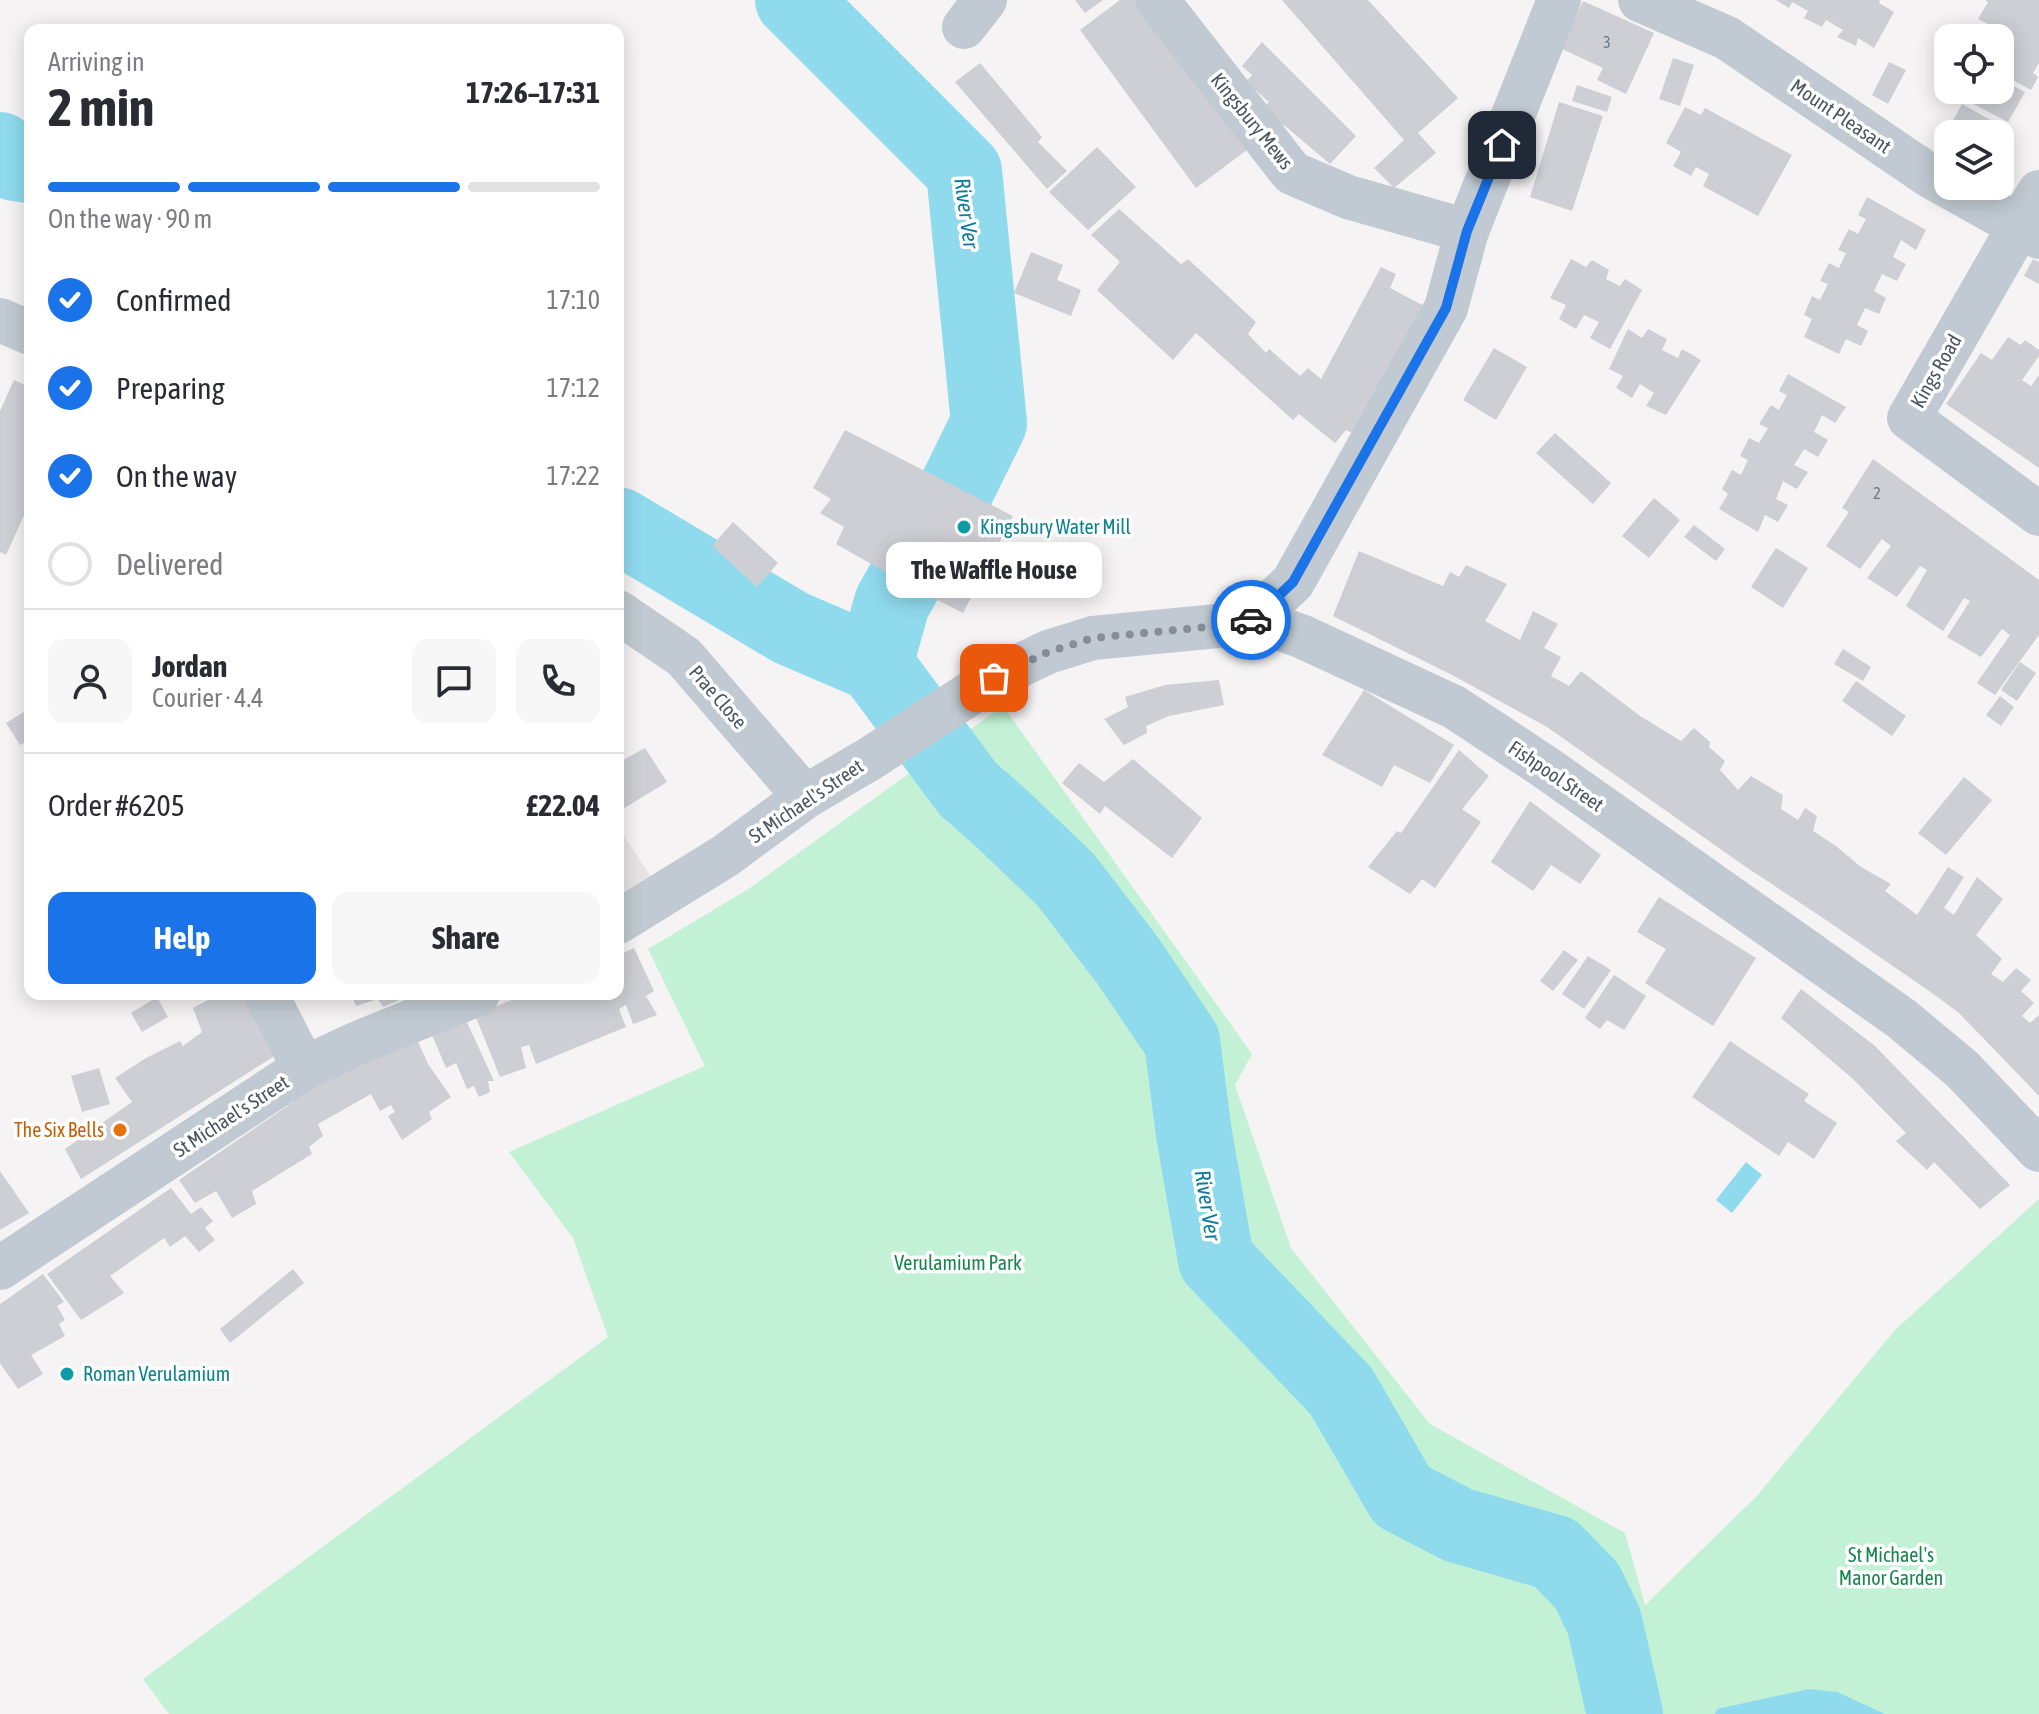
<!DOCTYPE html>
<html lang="en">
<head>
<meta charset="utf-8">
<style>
  :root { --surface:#fff; --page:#f7f7f7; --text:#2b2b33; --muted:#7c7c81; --line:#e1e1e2; --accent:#1a73e8 }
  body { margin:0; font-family:"Asap Condensed",sans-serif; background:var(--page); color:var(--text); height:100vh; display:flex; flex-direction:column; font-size:30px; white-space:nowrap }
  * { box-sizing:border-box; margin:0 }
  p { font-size:26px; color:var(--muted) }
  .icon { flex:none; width:44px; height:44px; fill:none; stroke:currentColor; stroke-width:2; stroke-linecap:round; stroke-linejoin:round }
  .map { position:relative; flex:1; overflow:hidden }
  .sheet { position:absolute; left:24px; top:24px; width:600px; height:976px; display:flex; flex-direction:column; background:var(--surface); border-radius:16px; box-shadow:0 4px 20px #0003 }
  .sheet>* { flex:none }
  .buttons { position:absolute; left:1934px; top:24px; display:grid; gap:16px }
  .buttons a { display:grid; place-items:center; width:80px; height:80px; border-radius:16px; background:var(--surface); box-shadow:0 4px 20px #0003; font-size:40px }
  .pin { position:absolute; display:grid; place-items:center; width:68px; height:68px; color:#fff; margin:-34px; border-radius:16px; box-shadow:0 4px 12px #0006 }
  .courier { position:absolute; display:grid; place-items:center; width:80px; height:80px; margin:-40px; border:6px solid #1a73e8; border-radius:50%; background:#fff; color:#222; box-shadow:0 2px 10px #0007 }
  .bubble { position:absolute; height:56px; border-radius:16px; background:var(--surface); box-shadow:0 4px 20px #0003; font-size:26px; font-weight:700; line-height:56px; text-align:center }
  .head em { font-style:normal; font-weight:700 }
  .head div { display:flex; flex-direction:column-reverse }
  .head { display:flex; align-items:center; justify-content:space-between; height:136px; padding:0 24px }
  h1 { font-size:52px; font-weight:700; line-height:60px }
  .bar { display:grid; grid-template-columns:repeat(4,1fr); gap:12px 8px; align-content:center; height:96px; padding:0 24px }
  .bar i { height:10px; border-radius:6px; background:var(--line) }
  .bar .current { background:var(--accent) }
  .bar p { grid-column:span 4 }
  .line { display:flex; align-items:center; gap:20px; padding:0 24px; border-top:2px solid var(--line) }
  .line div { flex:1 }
  .round { display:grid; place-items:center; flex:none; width:84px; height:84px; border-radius:16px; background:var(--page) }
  ol { padding:0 24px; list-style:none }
  li { display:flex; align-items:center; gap:24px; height:88px }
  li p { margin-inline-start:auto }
  li .icon { padding:8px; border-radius:50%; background:var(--accent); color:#fff; stroke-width:4 }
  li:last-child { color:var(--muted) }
  li i { width:44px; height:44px; border:4px solid var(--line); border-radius:50% }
  .primary-button { display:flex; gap:16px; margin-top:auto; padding:16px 24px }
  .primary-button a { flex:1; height:92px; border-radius:16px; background:var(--accent); color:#fff; font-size:32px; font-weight:700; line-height:92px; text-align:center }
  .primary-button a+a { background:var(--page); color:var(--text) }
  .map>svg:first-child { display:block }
  .education { fill:#e6e4e5 }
  .green { fill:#c3f1d5 }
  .water { fill:#90daee }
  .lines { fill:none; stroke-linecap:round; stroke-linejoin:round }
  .river { stroke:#90daee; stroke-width:76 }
  .building { fill:#cdcfd5 }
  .minor { stroke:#c1cad2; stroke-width:44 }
  .done { stroke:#868d94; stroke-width:8; stroke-dasharray:0 14.4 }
  .route { stroke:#1a73e8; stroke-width:10 }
  .culture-dot { fill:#0f9aa8; stroke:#fff; stroke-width:3 }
  .food-dot { fill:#e8710a; stroke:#fff; stroke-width:3 }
  .labels { text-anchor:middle; stroke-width:7; stroke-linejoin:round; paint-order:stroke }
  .number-label { font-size:16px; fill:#6b747e }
  .street-label { font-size:20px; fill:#4a5661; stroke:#fff }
  .culture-label { font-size:20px; fill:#0d838f; stroke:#fff; text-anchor:start }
  .food-label { font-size:20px; fill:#c56008; stroke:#fff; text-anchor:end }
  .park-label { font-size:20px; fill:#17864f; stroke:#fff }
  .water-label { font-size:22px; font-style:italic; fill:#0c7c9b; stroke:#fff }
</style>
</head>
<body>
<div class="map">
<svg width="2039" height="1714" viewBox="0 0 2039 1714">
  <rect width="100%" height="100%" fill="#f5f3f3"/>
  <path class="education" d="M618,827L657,886L618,913Z"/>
  <path class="green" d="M1003,706L1252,1054L1235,1085L1291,1248L1430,1424L1625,1533L1645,1605L1757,1496L1895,1330L2039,1199V1714H169L143,1679L608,1337L573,1238L509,1152L705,1066L648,949L747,890Z"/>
  <g class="water">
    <path d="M1746,1162L1762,1175L1732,1213L1716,1200Z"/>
    <path d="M1809,1689L1837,1692L1885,1714H1715L1717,1709Z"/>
  </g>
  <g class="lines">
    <g class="river">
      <path d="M793,0L964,171L989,423L957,488"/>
      <path d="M0,150L15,163L30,165"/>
      <path d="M618,525L791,628L875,664"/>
      <path d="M931,534L892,603L875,664L968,789L1000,817L1065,879L1128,961L1182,1041L1194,1134L1216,1260L1341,1391L1402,1496L1458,1525L1555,1553L1587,1586L1604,1621L1625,1714"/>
    </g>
  </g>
  <g class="building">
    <path d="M1075,0H1103L1085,13Z"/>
    <path d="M1120,0H1149L1255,144L1196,188L1080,30Z"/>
    <path d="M1282,0H1368L1458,98L1418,133L1436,153L1394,188L1374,168L1404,140Z"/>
    <path d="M1776,0H1880L1879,3L1894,12L1874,48L1858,38L1856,46L1837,37L1843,30L1826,20L1822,27L1804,18L1808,11L1792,2L1789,8Z"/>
    <path d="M1985,0H2039V63L2033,73L2038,77L2031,90L2000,73V38H1988L1994,27L1978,19L1988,2Z"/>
    <path d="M1583,1L1654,33L1626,94L1597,80L1603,68L1562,49Z"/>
    <path d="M1262,42L1356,136L1330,164L1284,125L1274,135L1256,112L1269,102L1246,82L1252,75L1242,66Z"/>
    <path d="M1673,58L1694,65L1680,106L1659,99Z"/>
    <path d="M1889,62L1906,70L1888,104L1872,95Z"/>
    <path d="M980,63L1042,137L1038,142L1067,171L1047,189L955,82Z"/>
    <path d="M2000,79L2025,92L2008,122L1960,97L1964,90H2000Z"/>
    <path d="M1577,85L1612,97L1607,112L1572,101Z"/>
    <path d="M1559,102L1603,116L1572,211L1530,197Z"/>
    <path d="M1962,104L2010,131L2000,149V134H1948V151L1939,146Z"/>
    <path d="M1685,107L1701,115L1705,108L1792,155L1758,216L1703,186L1709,174L1696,167L1691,176L1673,166L1681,152L1666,143Z"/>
    <path d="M1097,147L1136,187L1088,230L1049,192Z"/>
    <path d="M1867,197L1926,230L1916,250L1901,240L1893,257L1906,264L1897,281L1882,274L1874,291L1886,298L1879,314L1865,308L1857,325L1868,331L1861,346L1846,339L1839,354L1804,337L1812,319L1804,315L1812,296L1820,300L1828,284L1820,281L1829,263L1839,268L1846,253L1838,250L1849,229L1858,234L1866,219L1858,215Z"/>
    <path d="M1119,209L1181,264L1188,259L1256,322L1248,334L1266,353L1269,349L1300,376L1308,368L1321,379L1381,267L1396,274L1390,288L1432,310L1358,436L1346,430L1335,443L1299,414L1293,420L1196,333L1173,360L1097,290L1120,262L1091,235Z"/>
    <path d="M1031,252L1063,265L1057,280L1081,290L1071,316L1014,293Z"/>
    <path d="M1571,259L1586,267L1592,260L1609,270L1606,279L1620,286L1625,279L1642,290L1610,349L1590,338L1599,322L1584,315L1576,329L1559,319L1566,305L1550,298Z"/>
    <path d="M2033,259L2039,262V284L2024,276Z"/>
    <path d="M1628,329L1642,338L1648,329L1667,339L1662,350L1678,358L1682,349L1701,360L1666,415L1646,406L1654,393L1640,384L1632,398L1616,388L1623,376L1609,369Z"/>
    <path d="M2008,337L2021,345L2025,340L2039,350V356L2022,380L2031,386L2039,375V468L1946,404L1981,353L1992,360Z"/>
    <path d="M1494,348L1527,367L1496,420L1463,400Z"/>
    <path d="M1788,374L1846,407L1835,423L1822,415L1814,432L1828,440L1818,457L1804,449L1794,465L1808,472L1797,489L1783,481L1776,499L1788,505L1778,522L1765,515L1758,532L1719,509L1728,494L1722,489L1732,470L1741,475L1748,460L1740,456L1749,438L1759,443L1768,428L1759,424L1771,405L1779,410L1787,395L1779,391Z"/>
    <path d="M14,380L30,387V502L6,555L0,552V411Z"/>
    <path d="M845,430L1013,516L963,613L912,587L926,562L907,553L894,577L836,544L844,527L820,513L831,499L813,488Z"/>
    <path d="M1555,433L1611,483L1593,504L1536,453Z"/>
    <path d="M1873,459L2039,580V635L1995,695L1977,683L2010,635L2002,629L1981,657L1947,637L1970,601L1964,598L1943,631L1906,606L1927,570L1920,566L1897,597L1867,578L1891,546L1882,539L1860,569L1826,546L1849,512L1842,508Z"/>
    <path d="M1654,498L1680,520L1649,558L1622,536Z"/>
    <path d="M733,522L778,563L757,587L712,546Z"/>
    <path d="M1694,525L1725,549L1716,561L1684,537Z"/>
    <path d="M1776,548L1808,568L1783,608L1751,587Z"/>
    <path d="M1359,551L1443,586L1450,572L1459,577L1466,565L1507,584L1485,621L1520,640L1533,611L1558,624L1544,648L1561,657L1551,676L1569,686L1581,671L1640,716L1681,741L1694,728L1710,742L1709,747L1725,761L1720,770L1738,790L1751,776L1783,795L1781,809L1798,820L1805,808L1817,816L1813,831L1836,846L1861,867L1891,884L1885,891L1917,915L1948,867L1964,877L1944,908L1954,915L1977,877L2003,899L1976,935L2002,959L1991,974L2003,982L2016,968L2031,980L2021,991L2034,1003L2022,1016L2030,1023L2039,1015V1096L1959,1013L1932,993L1826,920L1743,865L1547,727L1454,676L1333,616Z"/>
    <path d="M1843,649L1871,667L1863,681L1834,664Z"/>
    <path d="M2020,662L2036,673L2017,701L2001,690Z"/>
    <path d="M1219,680L1224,705L1169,716L1146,726L1147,733L1124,745L1104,719L1128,707L1125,697L1165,685Z"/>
    <path d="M1856,681L1906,716L1892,736L1842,701Z"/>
    <path d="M1364,690L1454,745L1430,783L1394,765L1382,787L1322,755Z"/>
    <path d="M2000,696L2014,707L2001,726L1986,715Z"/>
    <path d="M30,708V740L20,745L6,723Z"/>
    <path d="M645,748L667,782L618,812V763Z"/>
    <path d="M1459,750L1489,776L1462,809L1481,822L1435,888L1422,879L1410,894L1368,867L1397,831L1401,833Z"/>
    <path d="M1133,759L1202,818L1172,858L1105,806L1100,814L1062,783L1079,763L1104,782Z"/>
    <path d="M1964,777L1992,800L1946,855L1918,833Z"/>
    <path d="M1530,801L1601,855L1580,884L1551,865L1533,891L1491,862Z"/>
    <path d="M1659,897L1756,958L1713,1026L1645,983L1666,949L1637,932Z"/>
    <path d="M634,948L654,991L646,996L657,1015L633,1024L626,1005L619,1009L626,1027L536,1064L529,1045L521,1047L526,1068L500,1077L475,1015L526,994H618V955Z"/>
    <path d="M1564,950L1578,960L1553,991L1540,981Z"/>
    <path d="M1588,956L1611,970L1584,1009L1562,994Z"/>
    <path d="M1614,975L1646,996L1624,1030L1607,1020L1600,1029L1585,1018Z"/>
    <path d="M1801,989L1875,1046L2010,1185L1980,1209L1934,1162L1927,1170L1896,1141L1906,1133L1852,1078L1781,1018Z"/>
    <path d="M208,994H258L284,1050L81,1179L65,1149L132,1102L115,1078L146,1058L180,1041L183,1046L202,1032L193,1008L210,999Z"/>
    <path d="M351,994H414L383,1007L378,999L356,1006Z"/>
    <path d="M157,997L168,1017L142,1032L131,1013Z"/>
    <path d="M466,1020L494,1081H488L490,1092L479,1097L474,1086L467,1089L456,1063L446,1068L432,1035Z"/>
    <path d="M416,1037L428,1064L451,1097L429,1112L432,1119L402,1140L388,1116L395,1112L391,1105L380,1111L371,1094L318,1124L323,1136L309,1147L312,1154L252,1191L256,1204L232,1218L216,1191L195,1203L179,1180L286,1107L319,1082Z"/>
    <path d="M1730,1041L1809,1094L1804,1101L1837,1123L1814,1159L1788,1142L1779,1156L1692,1097Z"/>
    <path d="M99,1068L110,1104L82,1112L71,1076Z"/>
    <path d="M0,1171L29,1213L0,1230Z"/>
    <path d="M171,1188L191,1214L201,1207L213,1221L205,1228L215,1240L199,1252L185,1236L170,1247L164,1238L110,1276L124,1293L81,1320L47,1274Z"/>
    <path d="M293,1269L304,1283L230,1343L220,1329Z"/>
    <path d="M43,1274L64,1302L57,1306L65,1320L59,1324L65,1336L31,1355L43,1374L18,1389L0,1363V1304Z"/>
  </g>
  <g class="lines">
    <g class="minor">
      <path d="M1157,0L1292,173L1348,197L1467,231"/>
      <path d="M1640,0L1727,38L1930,176L2039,237"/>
      <path d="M964,27L985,0"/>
      <path d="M2039,192L1909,418L2039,514"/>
      <path d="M0,320L30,333"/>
      <path d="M618,612L684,657L805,797"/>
      <path d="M1254,619L1293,582L1446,308L1467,231L1559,0"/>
      <path d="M618,922L725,856L805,797L871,758L994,678L1048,652L1093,638L1228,625L1254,619L1303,637L1454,707L1545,767L1902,1019L1962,1069L2039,1150"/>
      <path d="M266,994L304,1068"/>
      <path d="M0,1268L304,1068L358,1043L478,994"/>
    </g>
  </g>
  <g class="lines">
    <path class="done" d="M994,678L1048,652L1093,638L1228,625L1251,620"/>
    <path class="route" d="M1251,620L1254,619L1293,582L1446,308L1467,231L1502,145"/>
  </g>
  <g class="culture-dot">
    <circle cx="964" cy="527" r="8"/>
    <circle cx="67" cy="1374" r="8"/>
  </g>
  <circle class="food-dot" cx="120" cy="1130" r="8"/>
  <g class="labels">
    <g class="number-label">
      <text x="1607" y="48">3</text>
      <text x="1877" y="499">2</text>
    </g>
    <g class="street-label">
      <text transform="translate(1841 116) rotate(34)" y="7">Mount Pleasant</text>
      <text transform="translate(1252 121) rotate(51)" y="7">Kingsbury Mews</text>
      <text transform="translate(1936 371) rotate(-60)" y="7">Kings Road</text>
      <text transform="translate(718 697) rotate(49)" y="7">Prae Close</text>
      <text transform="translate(1556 776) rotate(34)" y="7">Fishpool Street</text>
      <text transform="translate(806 801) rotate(-34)" y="7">St Michael's Street</text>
      <text transform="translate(231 1116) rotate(-33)" y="7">St Michael's Street</text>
    </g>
    <g class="culture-label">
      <text x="980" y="534">Kingsbury Water Mill</text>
      <text x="83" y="1381">Roman Verulamium</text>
    </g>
    <g class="food-label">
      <text x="104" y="1137">The Six Bells</text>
    </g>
    <g class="park-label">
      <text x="958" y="1270">Verulamium Park</text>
      <text x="1891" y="1562">St Michael's<tspan x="1891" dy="23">Manor Garden</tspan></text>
    </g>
    <g class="water-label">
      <text transform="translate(967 213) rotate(82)" y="8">River Ver</text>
      <text transform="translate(1208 1205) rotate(81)" y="8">River Ver</text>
    </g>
  </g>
</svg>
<div class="buttons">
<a><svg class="icon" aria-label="locate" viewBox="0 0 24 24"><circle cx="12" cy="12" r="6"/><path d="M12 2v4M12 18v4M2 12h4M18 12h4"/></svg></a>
<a><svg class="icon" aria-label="layers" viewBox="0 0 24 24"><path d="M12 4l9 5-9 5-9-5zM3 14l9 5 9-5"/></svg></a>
</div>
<div class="pin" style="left:994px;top:678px;background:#ea580c"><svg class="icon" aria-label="bag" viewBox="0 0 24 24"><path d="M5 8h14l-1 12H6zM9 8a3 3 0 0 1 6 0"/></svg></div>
<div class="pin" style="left:1502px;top:145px;background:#1f2937"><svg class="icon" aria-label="home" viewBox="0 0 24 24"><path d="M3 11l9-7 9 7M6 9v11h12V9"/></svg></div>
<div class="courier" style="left:1251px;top:620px"><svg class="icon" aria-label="car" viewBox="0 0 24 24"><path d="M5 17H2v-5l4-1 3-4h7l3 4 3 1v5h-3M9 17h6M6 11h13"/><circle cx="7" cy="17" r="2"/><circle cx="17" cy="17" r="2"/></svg></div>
<div class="bubble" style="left:886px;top:542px;width:216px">The Waffle House</div>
<section class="sheet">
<div class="head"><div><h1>2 min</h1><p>Arriving in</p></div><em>17:26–17:31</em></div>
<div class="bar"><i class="current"></i><i class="current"></i><i class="current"></i><i></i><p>On the way · 90 m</p></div>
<ol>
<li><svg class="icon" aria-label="check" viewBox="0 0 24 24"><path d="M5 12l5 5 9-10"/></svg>Confirmed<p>17:10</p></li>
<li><svg class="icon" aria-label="check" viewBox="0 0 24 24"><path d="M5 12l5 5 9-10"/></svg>Preparing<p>17:12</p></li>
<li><svg class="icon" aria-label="check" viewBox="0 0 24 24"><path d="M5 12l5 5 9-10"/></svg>On the way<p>17:22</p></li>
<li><i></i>Delivered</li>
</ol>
<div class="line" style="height:144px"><a class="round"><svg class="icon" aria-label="person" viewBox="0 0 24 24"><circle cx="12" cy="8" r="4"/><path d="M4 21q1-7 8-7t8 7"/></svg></a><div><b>Jordan</b><p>Courier · 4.4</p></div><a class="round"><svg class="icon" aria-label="chat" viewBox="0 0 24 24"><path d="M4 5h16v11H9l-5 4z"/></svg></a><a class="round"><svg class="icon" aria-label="phone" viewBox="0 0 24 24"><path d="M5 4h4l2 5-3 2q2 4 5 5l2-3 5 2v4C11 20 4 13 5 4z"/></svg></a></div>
<div class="line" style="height:104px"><div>Order #6205</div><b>£22.04</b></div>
<div class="primary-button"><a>Help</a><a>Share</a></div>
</section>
</div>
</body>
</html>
